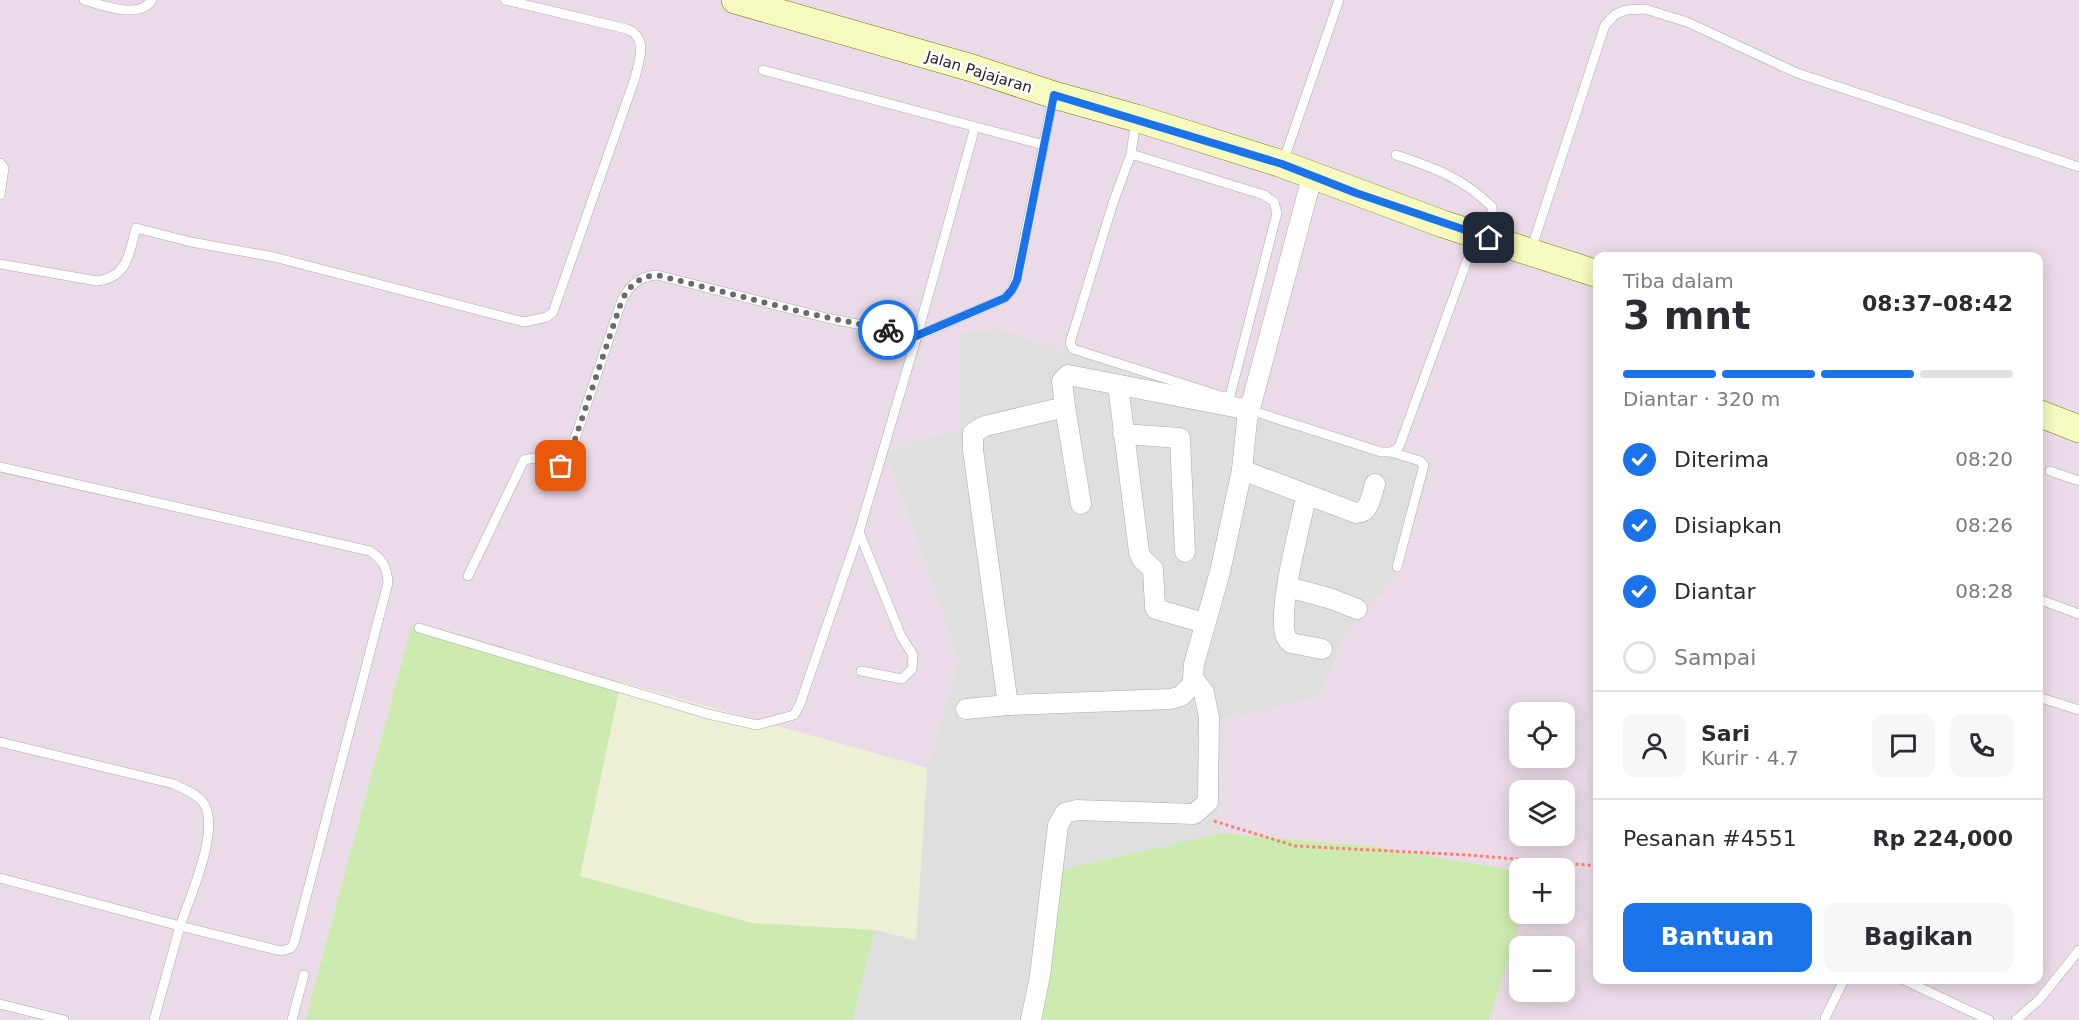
<!DOCTYPE html>
<html lang="id">
<head>
<meta charset="utf-8">
<style>
  :root { --surface:#fff; --page:#f7f7f7; --text:#2b2b33; --muted:#7c7c81; --line:#e1e1e2; --accent:#1a73e8 }
  body { margin:0; font-family:"DejaVu Sans",sans-serif; background:var(--page); color:var(--text); height:100vh; display:flex; flex-direction:column; font-size:22px; white-space:nowrap }
  * { box-sizing:border-box; margin:0 }
  p { font-size:20px; color:var(--muted) }
  .icon { flex:none; width:33px; height:33px; fill:none; stroke:currentColor; stroke-width:2; stroke-linecap:round; stroke-linejoin:round }
  .map { position:relative; flex:1; overflow:hidden }
  .panel { position:absolute; left:1593px; top:252px; width:450px; height:732px; display:flex; flex-direction:column; background:var(--surface); border-radius:12px; box-shadow:0 3px 15px #0003 }
  .panel>* { flex:none }
  .tools { position:absolute; left:1509px; top:702px; display:grid; gap:12px }
  .tools a { display:grid; place-items:center; width:66px; height:66px; border-radius:12px; background:var(--surface); box-shadow:0 3px 15px #0003; font-size:30px }
  .pin { position:absolute; display:grid; place-items:center; width:51px; height:51px; color:#fff; margin:-26px; border-radius:12px; box-shadow:0 3px 9px #0006 }
  .courier { position:absolute; display:grid; place-items:center; width:60px; height:60px; margin:-30px; border:4px solid #1a73e8; border-radius:50%; background:#fff; color:#222; box-shadow:0 2px 8px #0007 }
  .head em { font-style:normal; font-weight:700 }
  .head div { display:flex; flex-direction:column-reverse }
  .head { display:flex; align-items:center; justify-content:space-between; height:102px; padding:0 30px }
  h1 { font-size:39px; font-weight:700; line-height:45px }
  .bar { display:grid; grid-template-columns:repeat(4,1fr); gap:9px 6px; align-content:center; height:72px; padding:0 30px }
  .bar i { height:8px; border-radius:4px; background:var(--line) }
  .bar .current { background:var(--accent) }
  .bar p { grid-column:span 4 }
  .line { display:flex; align-items:center; gap:15px; padding:0 30px; border-top:2px solid var(--line) }
  .line div { flex:1 }
  .round { display:grid; place-items:center; flex:none; width:63px; height:63px; border-radius:12px; background:var(--page) }
  ol { padding:0 30px; list-style:none }
  li { display:flex; align-items:center; gap:18px; height:66px }
  li p { margin-inline-start:auto }
  li .icon { padding:6px; border-radius:50%; background:var(--accent); color:#fff; stroke-width:4 }
  li:last-child { color:var(--muted) }
  li i { width:33px; height:33px; border:3px solid var(--line); border-radius:50% }
  .primary-button { display:flex; gap:12px; margin-top:auto; padding:12px 30px }
  .primary-button a { flex:1; height:69px; border-radius:12px; background:var(--accent); color:#fff; font-size:24px; font-weight:700; line-height:69px; text-align:center }
  .primary-button a+a { background:var(--page); color:var(--text) }
  .map>svg:first-child { display:block }
  .residential { fill:#e0dfdf }
  .industrial { fill:#ebdbe8; fill-rule:evenodd }
  .farmland { fill:#eef0d5 }
  .grass { fill:#cdebb0 }
  .lines { fill:none; stroke-linecap:round; stroke-linejoin:round }
  .lane-casing { stroke:#a9a9a9; stroke-width:10 }
  .street-casing { stroke:#a9a9a9; stroke-width:21 }
  .secondary-casing { stroke:#707d05; stroke-width:28 }
  .path { stroke:#fa8072; stroke-width:3; stroke-dasharray:3 3; stroke-linecap:butt }
  .lane { stroke:#fff; stroke-width:9 }
  .street { stroke:#fff; stroke-width:20 }
  .secondary { stroke:#f7fabf; stroke-width:27 }
  .done { stroke:#6b6a68; stroke-width:6; stroke-dasharray:0 10.8 }
  .route { stroke:#1a73e8; stroke-width:8 }
  .labels { text-anchor:middle; stroke-width:5; stroke-linejoin:round; paint-order:stroke }
  .street-label { font-size:15px; fill:#222; stroke:#fff }
</style>
</head>
<body>
<div class="map">
<svg width="2079" height="1020" viewBox="0 0 2079 1020">
  <rect width="100%" height="100%" fill="#f2efe9"/>
  <path class="residential" d="M998,329L1434,463L1398,576L1347,633L1322,695L1212,722L1221,833L1060,870L1038,1020H853L875,930L916,939L927,768L958,659L885,450L960,430V332Z"/>
  <path class="industrial" d="M0,0H2079V1020H1489L1523,914H1564V868H1520L1519,871L1370,846L1221,833L1212,722L1322,695L1347,633L1398,576L1434,463L998,329L960,332V430L885,450L958,659L927,768L412,624L305,1020H0ZM1598,256H2038V980H1598ZM1520,712H1564V758H1520ZM1520,790H1564V836H1520ZM1520,946H1564V992H1520Z"/>
  <path class="farmland" d="M621,682L927,768L916,940L875,930L752,923L580,876Z"/>
  <g class="grass">
    <path d="M412,624L621,682L580,876L752,923L875,930L853,1020H305Z"/>
    <path d="M1221,833L1370,846L1519,871L1520,914H1523L1489,1020H1038L1060,870Z"/>
  </g>
  <g class="lines">
    <defs>
      <g id="lane">
        <path d="M84,0C102,5 139,20 152,0"/>
        <path d="M763,70L1044,145"/>
        <path d="M1131,154L1264,195L1274,202L1277,213L1230,396L1224,397L1073,349L1070,343L1113,203L1131,154L1136,120"/>
        <path d="M1396,155C1435,168 1463,178 1492,207L1493,225L1489,236"/>
        <path d="M1283,162L1339,0"/>
        <path d="M0,163L4,168L0,195"/>
        <path d="M1531,250L1605,25L1616,14L1626,10L1645,9L1687,22L1797,73L2079,167"/>
        <path d="M0,264L97,281C128,277 129,254 136,228L191,242L274,257L524,322L547,317L553,312L635,78C639,60 649,38 627,29L505,0"/>
        <path d="M1250,410L1381,452H1391L1399,447L1476,236"/>
        <path d="M1391,452L1420,461L1424,465L1397,567"/>
        <path d="M0,467L370,551C383,560 387,567 388,583L294,943L291,948L281,951L180,926L154,1020"/>
        <path d="M2050,471L2079,481"/>
        <path d="M859,532L901,636L913,655L912,669L902,679L861,671"/>
        <path d="M468,576L524,460L534,458L561,466L566,465L622,300C630,285 640,276 657,275L827,318L917,336L975,127"/>
        <path d="M2038,599L2079,614"/>
        <path d="M419,628L708,714L757,725L794,715L800,704L859,532L917,336L1005,298L1012,290L1016,280L1053,98"/>
        <path d="M2038,697L2079,710"/>
        <path d="M0,742L174,784C183,789 195,792 202,801C223,825 189,899 180,926L0,878"/>
        <path d="M1904,980L1989,1020"/>
        <path d="M0,1004L64,1020"/>
        <path d="M1825,1018L1844,980"/>
        <path d="M292,1020L304,975"/>
        <path d="M2016,1020L2039,1000L2079,950"/>
      </g>
      <g id="street">
        <path d="M1118,385L1139,552L1142,559L1153,569L1155,607L1156,609L1204,623"/>
        <path d="M1065,407L1081,504"/>
        <path d="M1123,434L1180,438L1185,552"/>
        <path d="M1242,470L1356,513C1370,513 1371,496 1375,484"/>
        <path d="M1306,496C1299,533 1282,590 1284,626C1284,633 1286,639 1291,643L1322,649"/>
        <path d="M1288,587L1332,599L1357,609"/>
        <path d="M1008,705L973,450V433L985,426L1065,407L1062,381L1068,375L1250,410"/>
        <path d="M966,709L1008,705L1171,699L1181,696L1195,682"/>
        <path d="M1031,1020L1040,976L1058,825L1065,813L1077,810L1194,814L1208,802L1209,717L1204,693L1193,678L1194,664L1220,572L1242,470L1247,420L1312,177"/>
      </g>
      <g id="secondary">
        <path d="M735,0L972,68L1054,95L1136,118L1282,164L1443,224L1598,274"/>
        <path d="M2038,413L2079,429"/>
      </g>
    </defs>
    <use href="#lane" class="lane-casing"/>
    <use href="#street" class="street-casing"/>
    <use href="#secondary" class="secondary-casing"/>
    <path class="path" d="M1214,821L1295,846L1468,855L1598,866"/>
    <use href="#lane" class="lane"/>
    <use href="#street" class="street"/>
    <use href="#secondary" class="secondary"/>
  </g>
  <g class="lines">
    <path class="done" d="M561,466L567,463L622,300C630,285 640,276 657,275L806,313L888,330"/>
    <path class="route" d="M888,330L916,336L1005,298L1012,290L1017,280L1054,95L1282,164L1356,193L1489,238"/>
  </g>
  <g class="labels">
    <g class="street-label">
      <text transform="translate(979 72) rotate(17)" y="5">Jalan Pajajaran</text>
    </g>
  </g>
</svg>
<div class="tools">
<a><svg class="icon" aria-label="locate" viewBox="0 0 24 24"><circle cx="12" cy="12" r="6"/><path d="M12 2v4M12 18v4M2 12h4M18 12h4"/></svg></a>
<a><svg class="icon" aria-label="layers" viewBox="0 0 24 24"><path d="M12 4l9 5-9 5-9-5zM3 14l9 5 9-5"/></svg></a>
<a>+</a>
<a>−</a>
</div>
<div class="pin" style="left:561px;top:466px;background:#ea580c"><svg class="icon" aria-label="bag" viewBox="0 0 24 24"><path d="M5 8h14l-1 12H6zM9 8a3 3 0 0 1 6 0"/></svg></div>
<div class="pin" style="left:1489px;top:238px;background:#1f2937"><svg class="icon" aria-label="home" viewBox="0 0 24 24"><path d="M3 11l9-7 9 7M6 9v11h12V9"/></svg></div>
<div class="courier" style="left:888px;top:330px"><svg class="icon" aria-label="bike" viewBox="0 0 24 24"><circle cx="6" cy="16" r="4"/><circle cx="18" cy="16" r="4"/><path d="M6 16l4-8h5l3 8M10 8l3 8H6M13 5h3"/></svg></div>
<section class="panel">
<div class="head"><div><h1>3 mnt</h1><p>Tiba dalam</p></div><em>08:37–08:42</em></div>
<div class="bar"><i class="current"></i><i class="current"></i><i class="current"></i><i></i><p>Diantar · 320 m</p></div>
<ol>
<li><svg class="icon" aria-label="check" viewBox="0 0 24 24"><path d="M5 12l5 5 9-10"/></svg>Diterima<p>08:20</p></li>
<li><svg class="icon" aria-label="check" viewBox="0 0 24 24"><path d="M5 12l5 5 9-10"/></svg>Disiapkan<p>08:26</p></li>
<li><svg class="icon" aria-label="check" viewBox="0 0 24 24"><path d="M5 12l5 5 9-10"/></svg>Diantar<p>08:28</p></li>
<li><i></i>Sampai</li>
</ol>
<div class="line" style="height:108px"><a class="round"><svg class="icon" aria-label="person" viewBox="0 0 24 24"><circle cx="12" cy="8" r="4"/><path d="M4 21q1-7 8-7t8 7"/></svg></a><div><b>Sari</b><p>Kurir · 4.7</p></div><a class="round"><svg class="icon" aria-label="chat" viewBox="0 0 24 24"><path d="M4 5h16v11H9l-5 4z"/></svg></a><a class="round"><svg class="icon" aria-label="phone" viewBox="0 0 24 24"><path d="M5 4h4l2 5-3 2q2 4 5 5l2-3 5 2v4C11 20 4 13 5 4z"/></svg></a></div>
<div class="line" style="height:78px"><div>Pesanan #4551</div><b>Rp 224,000</b></div>
<div class="primary-button"><a>Bantuan</a><a>Bagikan</a></div>
</section>
</div>
</body>
</html>
